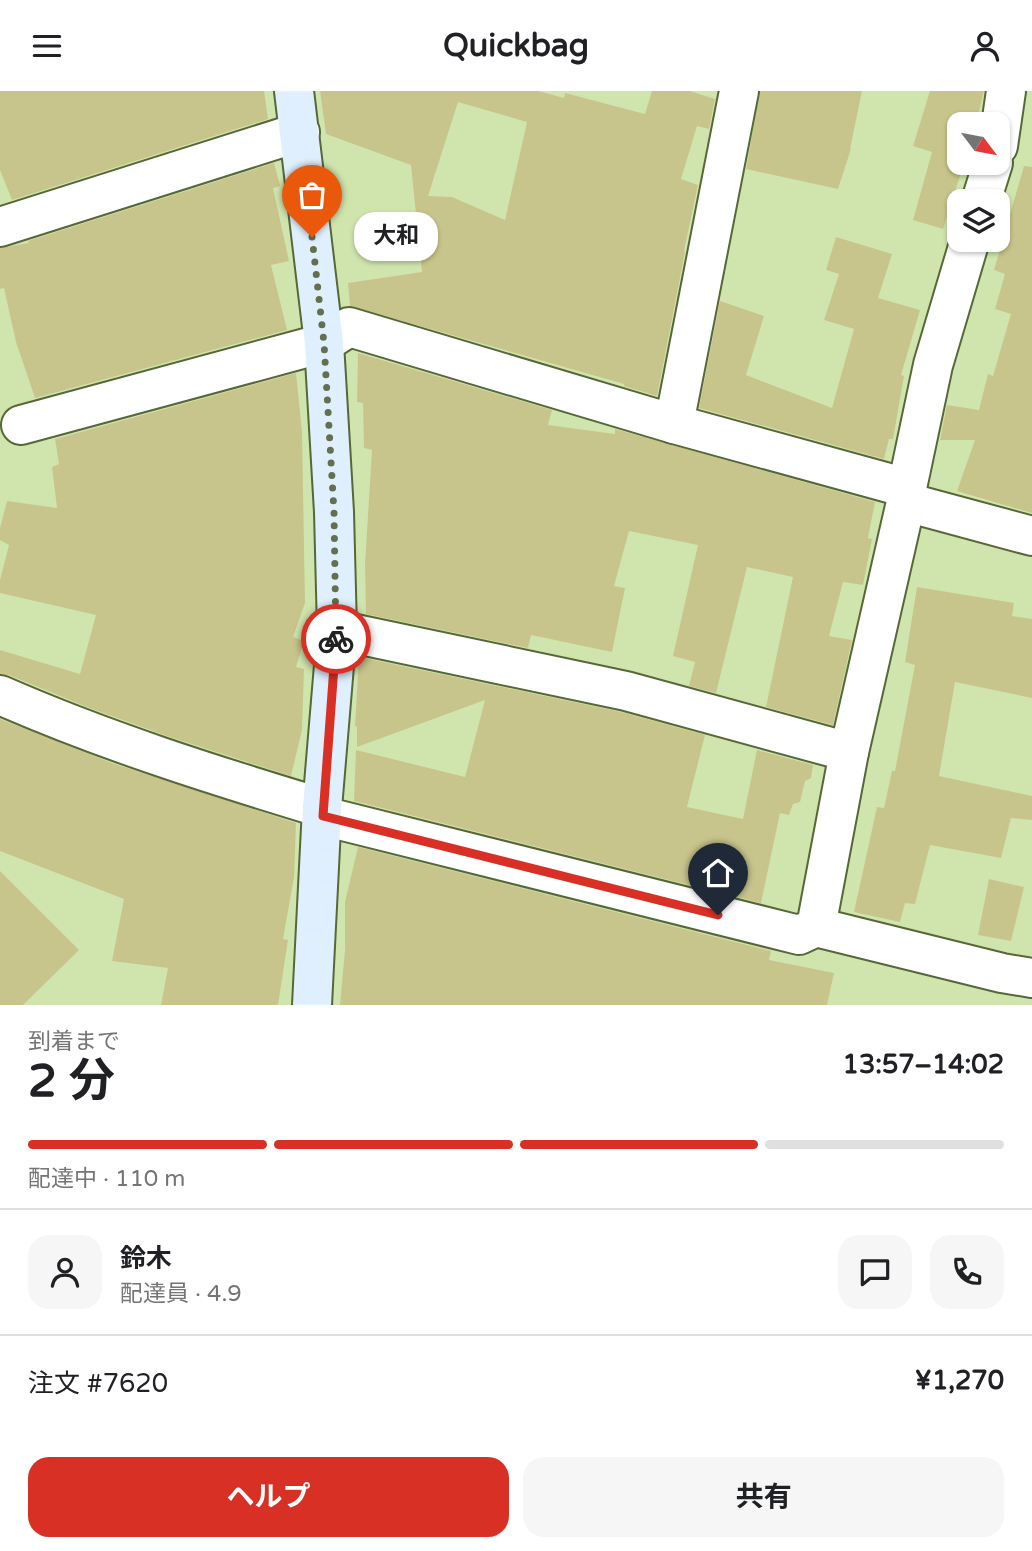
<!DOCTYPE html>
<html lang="ja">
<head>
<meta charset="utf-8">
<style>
  :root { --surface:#fff; --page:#f6f6f6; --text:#202124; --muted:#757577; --line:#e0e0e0; --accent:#d93025 }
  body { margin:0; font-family:"Varela Round","Noto Sans JP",sans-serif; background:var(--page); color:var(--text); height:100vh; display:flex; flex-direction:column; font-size:26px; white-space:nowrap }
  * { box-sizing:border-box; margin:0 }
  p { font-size:23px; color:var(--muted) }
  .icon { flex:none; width:38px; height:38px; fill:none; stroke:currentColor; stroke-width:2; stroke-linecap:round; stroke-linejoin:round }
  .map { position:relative; height:914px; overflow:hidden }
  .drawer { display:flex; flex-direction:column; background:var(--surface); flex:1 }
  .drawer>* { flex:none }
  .needle { width:46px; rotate:122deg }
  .buttons { position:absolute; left:947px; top:21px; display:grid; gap:14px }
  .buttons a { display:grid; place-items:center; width:63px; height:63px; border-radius:14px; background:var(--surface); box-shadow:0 2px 5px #0004; font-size:35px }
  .pin { position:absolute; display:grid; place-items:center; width:60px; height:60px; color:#fff; margin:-72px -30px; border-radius:50% 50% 50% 0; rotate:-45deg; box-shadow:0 0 7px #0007 }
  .pin .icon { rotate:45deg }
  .courier { position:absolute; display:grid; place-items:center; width:70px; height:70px; margin:-35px; border:5px solid #d93025; border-radius:50%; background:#fff; color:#222; box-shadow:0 2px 9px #0007 }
  .bubble { position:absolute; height:49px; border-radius:21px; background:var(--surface); box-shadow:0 2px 5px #0004; font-size:23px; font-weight:700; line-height:49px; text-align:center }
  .headline em { font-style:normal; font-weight:700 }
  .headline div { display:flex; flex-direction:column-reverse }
  .headline { display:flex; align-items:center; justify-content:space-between; height:119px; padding:0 28px }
  h1 { font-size:46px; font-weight:700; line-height:52px }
  .bar { display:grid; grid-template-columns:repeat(4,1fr); gap:10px 7px; align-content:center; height:84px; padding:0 28px }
  .bar i { height:9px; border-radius:5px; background:var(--line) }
  .bar .on { background:var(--accent) }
  .bar p { grid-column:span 4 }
  .line { display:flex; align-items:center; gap:18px; padding:0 28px; border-top:2px solid var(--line) }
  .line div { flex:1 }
  .round { display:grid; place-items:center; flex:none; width:74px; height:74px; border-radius:21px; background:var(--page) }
  .primary-button { display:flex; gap:14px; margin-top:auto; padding:14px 28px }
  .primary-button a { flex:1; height:80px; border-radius:21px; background:var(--accent); color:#fff; font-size:28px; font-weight:700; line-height:80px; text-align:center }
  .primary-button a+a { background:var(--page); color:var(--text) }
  header { display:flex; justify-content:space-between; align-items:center; height:91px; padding:0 28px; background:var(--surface); font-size:32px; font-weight:700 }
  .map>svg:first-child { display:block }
  .building { fill:#c8c58c; fill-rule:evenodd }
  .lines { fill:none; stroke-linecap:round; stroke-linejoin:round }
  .street-casing { stroke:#566837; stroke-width:42 }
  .secondary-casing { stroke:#566837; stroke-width:42 }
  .street { stroke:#fff; stroke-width:38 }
  .secondary { stroke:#e0effd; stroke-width:38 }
  .done { stroke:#636f4e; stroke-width:7; stroke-dasharray:0 12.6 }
  .route { stroke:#d93025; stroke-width:9 }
</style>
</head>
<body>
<header><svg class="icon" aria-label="menu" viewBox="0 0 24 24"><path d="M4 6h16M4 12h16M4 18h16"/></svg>Quickbag<svg class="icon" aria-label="person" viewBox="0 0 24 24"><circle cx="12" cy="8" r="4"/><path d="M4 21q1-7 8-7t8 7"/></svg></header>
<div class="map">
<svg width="1032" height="914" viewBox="0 0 1032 914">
  <rect width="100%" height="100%" fill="#d0e5ae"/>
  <g class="building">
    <path d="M0,0H264L268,28L12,109L0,79Z"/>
    <path d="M320,0H538L564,7L565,2L645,23L652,0H690L715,8L709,38L697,35L681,88L698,94L684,160L685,161L657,305L624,295V293L350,215L348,192L422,181L411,74L326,43ZM458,11L527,31L505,129L452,106L428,105Z"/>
    <path d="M760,0H862L850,58H851L838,98L746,78Z"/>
    <path d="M930,0H984L976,33H959V72H964L943,138L913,129L932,61L913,55Z"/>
    <path d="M274,72L280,95L273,97L289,170L271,174L287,239L35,307L16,251L4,197L0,198V157L29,152L28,150Z"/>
    <path d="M1024,75L1032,76V422L957,400L975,349H940L947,314L979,319L988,283L993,285L1011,223L995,218L1005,183L994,179Z"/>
    <path d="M836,146L892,163L878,207L920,219L901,284L904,285L893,348H889L884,368L699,317L720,210L764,225L746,284L832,317L854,238L824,229L839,183L826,179Z"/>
    <path d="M358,262L552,319L548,334L615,343V338L875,411L868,447L872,448L863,494L843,491L829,545L852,549L833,634L766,616L793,486L747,476L716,602L689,595L695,571L673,565L698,454L629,440L614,495L625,497L612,561L531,544L528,557L366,523L365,473L372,359L364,357L363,312L357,311Z"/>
    <path d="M296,282L302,341L305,512L293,546L304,550L296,576L304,578L302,639L291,685L167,645L87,616L9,584L0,583V559L80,583L96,524L0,502V489L9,454L0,449V437L7,410L57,417L52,376L59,373L55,348Z"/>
    <path d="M917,496L1014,512L1012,525L1032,528V607L955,591L939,685L1032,705V729L1011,727L1001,767L930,754L915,813L905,812L900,831L854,821L877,716L884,717L892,680H895L910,600L915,574L905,571Z"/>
    <path d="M359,566L621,621L705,644L687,716L743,728L757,659L813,674L811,687L805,690L800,711L793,713L789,724L780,722L761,812L354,710L356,659L465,686L485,609L357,656V636L355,635Z"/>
    <path d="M0,628L112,672L296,732L294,786L283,848L288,849L278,914H161L168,877L112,870L124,808L0,760Z"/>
    <path d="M358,756L771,860L769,869L834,882L827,914H340L345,859V811Z"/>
    <path d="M0,780L79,859L23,914H0Z"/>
    <path d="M989,788L1024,796L1011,850L978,844Z"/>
  </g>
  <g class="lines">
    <defs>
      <g id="street">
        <path d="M998,55L1006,0"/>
        <path d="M981,110L993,72"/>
        <path d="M0,136L300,41"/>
        <path d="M674,333L739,0"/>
        <path d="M21,334L324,252L349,236L674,333L907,397"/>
        <path d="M906,411L1032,445"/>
        <path d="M337,539L626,600L849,661"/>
        <path d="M0,604C105,650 213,684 322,717"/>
        <path d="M323,725L799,844L816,836L1002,882L1032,887"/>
        <path d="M816,836L849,661L906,411L907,397L933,274L970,149"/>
      </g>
      <path id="secondary" d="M294,0L324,252L334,421L337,539L322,717L312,914"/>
    </defs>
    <use href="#street" class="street-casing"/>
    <use href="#secondary" class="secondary-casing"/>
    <use href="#street" class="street"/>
    <use href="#secondary" class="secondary"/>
  </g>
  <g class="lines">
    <path class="done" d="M312,146L324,252L334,421L336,548"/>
    <path class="route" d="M336,548L323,725L718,824"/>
  </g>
</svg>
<div class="buttons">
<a><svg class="needle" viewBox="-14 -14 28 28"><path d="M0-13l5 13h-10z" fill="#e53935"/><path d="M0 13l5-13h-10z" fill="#757577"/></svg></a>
<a><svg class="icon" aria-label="layers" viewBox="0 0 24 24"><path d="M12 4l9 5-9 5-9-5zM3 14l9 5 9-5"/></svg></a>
</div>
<div class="pin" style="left:312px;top:146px;background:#ea580c"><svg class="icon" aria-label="bag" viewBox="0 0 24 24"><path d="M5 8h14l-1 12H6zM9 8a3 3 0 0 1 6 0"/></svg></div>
<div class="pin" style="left:718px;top:824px;background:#1f2937"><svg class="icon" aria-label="home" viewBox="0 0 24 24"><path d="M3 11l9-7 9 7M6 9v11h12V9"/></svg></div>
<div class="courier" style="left:336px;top:548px"><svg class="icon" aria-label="bike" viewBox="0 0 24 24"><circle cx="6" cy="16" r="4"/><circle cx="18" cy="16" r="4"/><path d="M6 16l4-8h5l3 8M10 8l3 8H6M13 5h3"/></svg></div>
<div class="bubble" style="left:354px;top:121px;width:84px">大和</div>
</div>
<section class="drawer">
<div class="headline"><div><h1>2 分</h1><p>到着まで</p></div><em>13:57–14:02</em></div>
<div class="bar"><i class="on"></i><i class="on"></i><i class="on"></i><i></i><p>配達中 · 110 m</p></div>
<div class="line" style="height:126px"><a class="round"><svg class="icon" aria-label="person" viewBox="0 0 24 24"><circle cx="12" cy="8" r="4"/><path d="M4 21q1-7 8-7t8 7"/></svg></a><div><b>鈴木</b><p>配達員 · 4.9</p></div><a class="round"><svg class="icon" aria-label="chat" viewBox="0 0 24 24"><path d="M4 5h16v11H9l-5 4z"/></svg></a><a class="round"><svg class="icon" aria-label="phone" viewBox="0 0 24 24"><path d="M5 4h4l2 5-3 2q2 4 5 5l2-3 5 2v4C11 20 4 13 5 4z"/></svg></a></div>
<div class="line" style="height:91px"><div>注文 #7620</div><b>¥1,270</b></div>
<div class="primary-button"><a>ヘルプ</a><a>共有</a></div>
</section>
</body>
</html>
